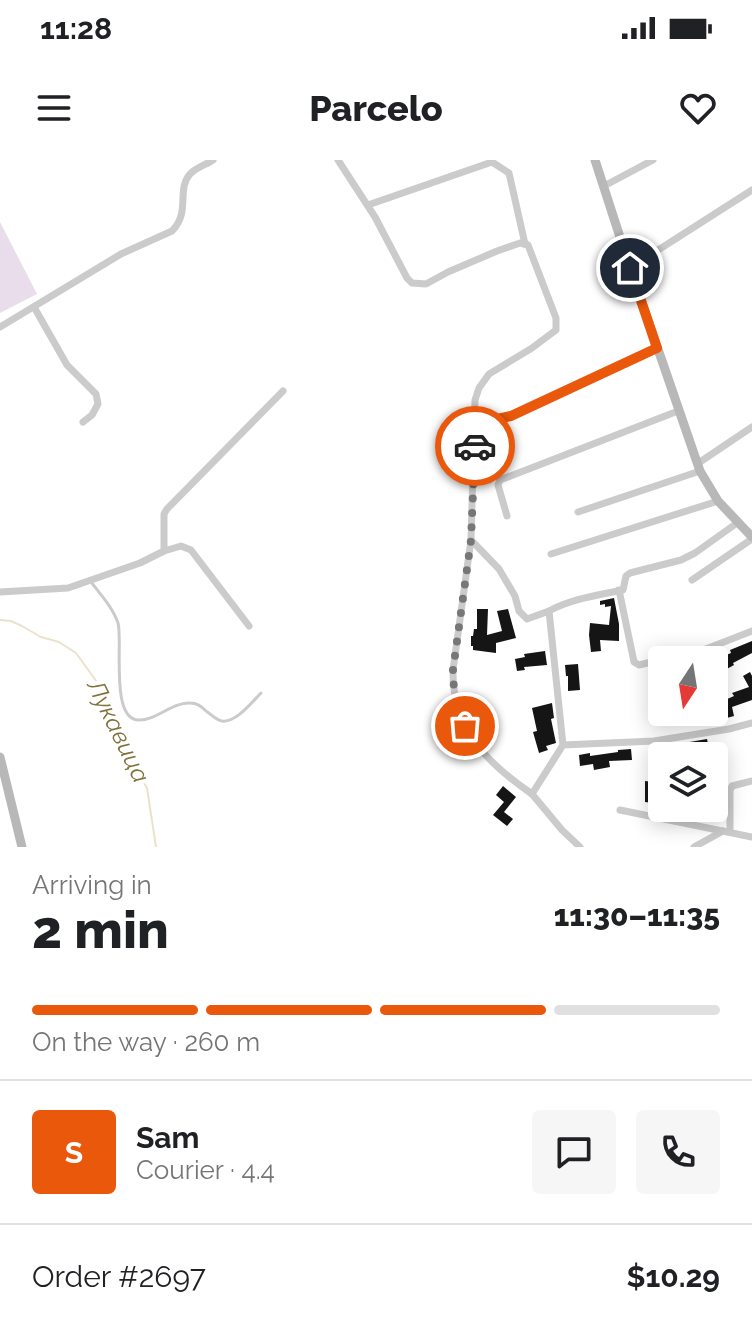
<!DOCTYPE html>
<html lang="en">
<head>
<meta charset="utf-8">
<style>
  :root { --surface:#fff; --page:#f6f6f6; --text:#202124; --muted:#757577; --line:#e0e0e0; --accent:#ea580c }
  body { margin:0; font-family:Raleway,sans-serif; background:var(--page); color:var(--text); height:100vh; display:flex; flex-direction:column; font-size:30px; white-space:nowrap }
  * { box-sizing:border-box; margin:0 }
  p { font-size:26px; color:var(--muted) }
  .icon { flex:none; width:44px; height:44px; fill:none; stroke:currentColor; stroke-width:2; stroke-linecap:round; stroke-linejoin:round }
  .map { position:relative; height:687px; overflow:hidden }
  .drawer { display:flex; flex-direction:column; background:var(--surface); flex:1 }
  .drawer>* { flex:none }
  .needle { width:52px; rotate:192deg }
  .tools { position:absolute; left:648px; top:486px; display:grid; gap:16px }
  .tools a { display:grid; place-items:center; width:80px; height:80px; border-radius:8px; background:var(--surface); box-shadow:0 4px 20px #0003; font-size:40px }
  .pin { position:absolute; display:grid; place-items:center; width:68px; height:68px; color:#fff; margin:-34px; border:4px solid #fff; border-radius:50%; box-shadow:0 2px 8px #0007 }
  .courier { position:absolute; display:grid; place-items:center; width:80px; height:80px; margin:-40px; border:6px solid #ea580c; border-radius:50%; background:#fff; color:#222; box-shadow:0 2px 10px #0007 }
  .head em { font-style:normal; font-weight:800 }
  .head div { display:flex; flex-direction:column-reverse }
  .head { display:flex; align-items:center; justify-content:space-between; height:136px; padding:0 32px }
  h1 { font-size:52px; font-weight:800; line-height:60px }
  .bar { display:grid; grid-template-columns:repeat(4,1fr); gap:12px 8px; align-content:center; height:96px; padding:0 32px }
  .bar i { height:10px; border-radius:6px; background:var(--line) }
  .bar .selected { background:var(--accent) }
  .bar p { grid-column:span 4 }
  .line { display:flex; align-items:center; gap:20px; padding:0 32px; border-top:2px solid var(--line) }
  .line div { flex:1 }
  .round { display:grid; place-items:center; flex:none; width:84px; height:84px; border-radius:8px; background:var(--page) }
  .status { display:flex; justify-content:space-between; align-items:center; height:56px; padding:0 40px; background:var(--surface); direction:ltr }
  .status svg { height:22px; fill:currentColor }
  header { display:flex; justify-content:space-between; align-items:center; height:104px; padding:0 32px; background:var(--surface); font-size:36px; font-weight:800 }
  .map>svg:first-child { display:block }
  .green { fill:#e9ddeb }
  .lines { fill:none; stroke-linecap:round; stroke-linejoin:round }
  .stream { stroke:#eae3ca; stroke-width:2 }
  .building { fill:#151515 }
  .lane { stroke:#cbcbcb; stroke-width:3 }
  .street { stroke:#cbcbcb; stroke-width:7 }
  .secondary { stroke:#b8b8b8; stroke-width:9 }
  .done { stroke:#777; stroke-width:8; stroke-dasharray:0 14.4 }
  .route { stroke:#ea580c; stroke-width:10 }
  .labels { text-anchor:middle; stroke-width:8; stroke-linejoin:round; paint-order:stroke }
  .water-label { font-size:24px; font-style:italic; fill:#81713b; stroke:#fff }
</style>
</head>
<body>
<div class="status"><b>11:28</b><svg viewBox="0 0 49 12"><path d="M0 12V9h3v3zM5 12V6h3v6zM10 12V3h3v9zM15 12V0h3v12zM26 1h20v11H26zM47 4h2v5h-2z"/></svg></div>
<header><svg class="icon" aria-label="menu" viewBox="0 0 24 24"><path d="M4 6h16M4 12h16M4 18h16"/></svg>Parcelo<svg class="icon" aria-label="heart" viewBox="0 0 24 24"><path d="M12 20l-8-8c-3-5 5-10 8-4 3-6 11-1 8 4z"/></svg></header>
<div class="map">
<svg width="752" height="687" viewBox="0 0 752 687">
  <rect width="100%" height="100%" fill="#fff"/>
  <path class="green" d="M0,62L37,134L0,153Z"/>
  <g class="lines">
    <path class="stream" d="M0,460L11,461L22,466L41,477L59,482L76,493L102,529L119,582L147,628L156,687"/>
  </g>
  <g class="building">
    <path d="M614,438L619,464V481L600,480L601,491L591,492L589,475L590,463L609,465L611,446L605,447V444L600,445V441Z"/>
    <path d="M477,449H488L487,475L502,471L497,451L508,449L516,478L496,483V493L473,490V486H471V476H473L474,469H477Z"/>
    <path d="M752,481V493L733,503L734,505L723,511L717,499L731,493L730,490Z"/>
    <path d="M545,491L547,505L524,507L525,510L517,511L515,499L525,497L524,494Z"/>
    <path d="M578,504L580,530L568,531V516H566L565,505Z"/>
    <path d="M750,512L752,516V540L732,547L734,556L723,559L718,540L714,541V532H716L714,525L717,524L725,540L734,536L732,533L749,527L743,516Z"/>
    <path d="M552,543L554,558L551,559L556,583L546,586L548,590L539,593L533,572L537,571L532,548Z"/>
    <path d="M669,552H695L698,562L687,565L686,562L669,565L667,558H671Z"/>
    <path d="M707,579L709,588L692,591L693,596H663L661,587Z"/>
    <path d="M631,589L632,600L609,601L610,607L594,610L593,604L580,606L579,595L590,593V596L618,592V590Z"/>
    <path d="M645,621L662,623V644L645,642Z"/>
    <path d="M503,626L516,637L504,652L513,659L507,666L493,655L504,642L496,635Z"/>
  </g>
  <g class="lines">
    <path class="lane" d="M91,422C101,435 113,448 118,463C123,480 110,559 138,560C156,561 172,542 190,543C197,543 201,546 206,551C211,554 216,560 222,561C236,563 252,542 261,533"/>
    <g class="street">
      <path d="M338,0L375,57L407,118L412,123L426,124L448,112L497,91L520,83L528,85L556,158V170L532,188L489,214L479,228L475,240L471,380L453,510C452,569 487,603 532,634"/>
      <path d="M604,26L653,0"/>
      <path d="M368,45L492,2L509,13L525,84"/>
      <path d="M630,108L752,30"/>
      <path d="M34,147L67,205L96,234L98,244L92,255L83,262"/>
      <path d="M0,167L121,94L172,71C191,52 176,30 190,14C195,8 207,4 213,0"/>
      <path d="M475,264L511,256L657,188"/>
      <path d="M697,304L752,267"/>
      <path d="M578,352L700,311"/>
      <path d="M507,356L498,325L500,320L678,251"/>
      <path d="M471,380L499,409L515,436L519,451L527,459L549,451L563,585"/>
      <path d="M164,391L181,386L191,390L249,466"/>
      <path d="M551,394L718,341"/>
      <path d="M692,420L752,379"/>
      <path d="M619,430L633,497L634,502L639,505L706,489L752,471"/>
      <path d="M0,432L68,428L140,403L164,391V354L167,349L283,231"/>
      <path d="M549,451C571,439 598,435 623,430L626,416L630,413L681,400L695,393L737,363"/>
      <path d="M620,650L752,677"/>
      <path d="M730,672V631L732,626L752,621"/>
      <path d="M580,687L562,670L532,634L563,585L654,581L729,569L752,563"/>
      <path d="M694,687L723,671"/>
    </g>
    <g class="secondary">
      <path d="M595,0L630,108L700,311L718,341L752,377"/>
      <path d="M0,597L22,687"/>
    </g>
  </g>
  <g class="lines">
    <path class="done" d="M465,566C457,547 453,531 453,510L471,380L475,286"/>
    <path class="route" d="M475,286V264L511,256L657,188L630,108"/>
  </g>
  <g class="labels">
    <g class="water-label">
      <text transform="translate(118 571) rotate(64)" y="8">Лукавица</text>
    </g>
  </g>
</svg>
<div class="tools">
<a><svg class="needle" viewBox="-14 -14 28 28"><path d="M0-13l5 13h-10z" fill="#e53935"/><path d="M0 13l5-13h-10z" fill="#757577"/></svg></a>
<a><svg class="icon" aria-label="layers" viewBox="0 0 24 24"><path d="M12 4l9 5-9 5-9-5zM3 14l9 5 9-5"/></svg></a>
</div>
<div class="pin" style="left:465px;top:566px;background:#ea580c"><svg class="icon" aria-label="bag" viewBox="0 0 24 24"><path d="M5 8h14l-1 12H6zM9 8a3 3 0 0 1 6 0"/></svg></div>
<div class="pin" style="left:630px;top:108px;background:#1f2937"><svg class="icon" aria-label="home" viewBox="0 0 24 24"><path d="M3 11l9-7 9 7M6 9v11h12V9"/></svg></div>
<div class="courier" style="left:475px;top:286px"><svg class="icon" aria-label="car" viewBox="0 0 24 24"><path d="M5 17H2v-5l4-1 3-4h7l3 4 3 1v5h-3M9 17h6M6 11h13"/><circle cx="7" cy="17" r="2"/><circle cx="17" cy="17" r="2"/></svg></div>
</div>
<section class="drawer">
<div class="head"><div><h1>2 min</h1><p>Arriving in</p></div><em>11:30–11:35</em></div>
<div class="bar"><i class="selected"></i><i class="selected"></i><i class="selected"></i><i></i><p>On the way · 260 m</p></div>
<div class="line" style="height:144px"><b class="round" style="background:var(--accent);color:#fff">S</b><div><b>Sam</b><p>Courier · 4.4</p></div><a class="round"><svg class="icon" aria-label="chat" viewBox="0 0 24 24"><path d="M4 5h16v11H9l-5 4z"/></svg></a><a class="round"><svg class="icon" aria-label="phone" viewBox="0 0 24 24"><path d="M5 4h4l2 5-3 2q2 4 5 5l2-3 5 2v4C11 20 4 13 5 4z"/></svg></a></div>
<div class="line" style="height:104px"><div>Order #2697</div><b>$10.29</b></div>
</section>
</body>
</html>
